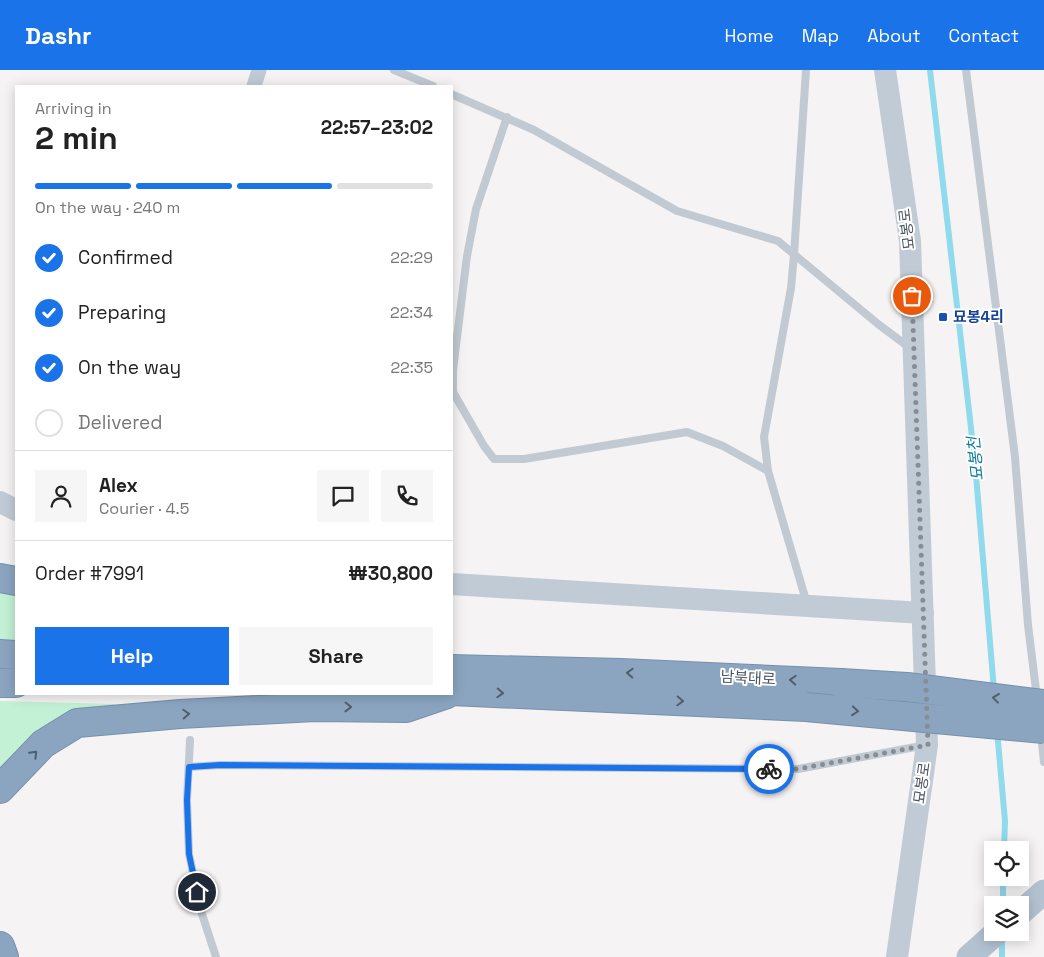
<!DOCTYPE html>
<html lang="en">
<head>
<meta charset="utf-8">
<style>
  :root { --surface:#fff; --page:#f6f6f6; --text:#222; --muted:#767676; --line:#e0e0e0; --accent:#1a73e8 }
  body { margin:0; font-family:"Space Grotesk","Noto Sans KR",sans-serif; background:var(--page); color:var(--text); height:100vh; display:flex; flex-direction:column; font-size:19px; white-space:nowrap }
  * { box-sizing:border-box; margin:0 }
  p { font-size:16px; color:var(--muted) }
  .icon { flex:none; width:28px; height:28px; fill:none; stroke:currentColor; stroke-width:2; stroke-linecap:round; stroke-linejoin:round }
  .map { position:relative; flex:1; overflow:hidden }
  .details { position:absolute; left:15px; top:15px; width:438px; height:610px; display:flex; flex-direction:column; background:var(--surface); border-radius:0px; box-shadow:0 2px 12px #0003 }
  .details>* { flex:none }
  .fabs { position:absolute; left:984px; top:771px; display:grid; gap:10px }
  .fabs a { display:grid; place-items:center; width:45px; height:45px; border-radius:0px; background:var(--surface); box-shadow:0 2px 12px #0003; font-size:25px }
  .pin { position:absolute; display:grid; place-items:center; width:42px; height:42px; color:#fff; margin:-21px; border:2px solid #fff; border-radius:50%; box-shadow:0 1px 5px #0007 }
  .courier { position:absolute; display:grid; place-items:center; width:50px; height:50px; margin:-25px; border:4px solid #1a73e8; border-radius:50%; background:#fff; color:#222; box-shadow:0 1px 6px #0007 }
  .overview em { font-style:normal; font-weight:700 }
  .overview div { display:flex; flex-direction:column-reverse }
  .overview { display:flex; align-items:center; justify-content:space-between; height:85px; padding:0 20px }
  h1 { font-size:32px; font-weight:700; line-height:38px }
  .bar { display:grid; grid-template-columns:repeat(4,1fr); gap:8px 5px; align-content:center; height:60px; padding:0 20px }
  .bar i { height:6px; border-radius:4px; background:var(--line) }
  .bar .active { background:var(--accent) }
  .bar p { grid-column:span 4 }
  .line { display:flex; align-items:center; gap:12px; padding:0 20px; border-top:1px solid var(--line) }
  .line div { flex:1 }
  .round { display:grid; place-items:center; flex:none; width:52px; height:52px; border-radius:0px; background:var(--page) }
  ol { padding:0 20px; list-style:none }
  li { display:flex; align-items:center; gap:15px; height:55px }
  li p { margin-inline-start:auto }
  li .icon { padding:5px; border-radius:50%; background:var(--accent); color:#fff; stroke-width:4 }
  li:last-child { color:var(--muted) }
  li i { width:28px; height:28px; border:2px solid var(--line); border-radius:50% }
  .primary-button { display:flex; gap:10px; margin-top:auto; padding:10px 20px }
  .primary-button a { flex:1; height:58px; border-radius:0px; background:var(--accent); color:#fff; font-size:20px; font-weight:700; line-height:58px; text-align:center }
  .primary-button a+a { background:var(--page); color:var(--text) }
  header { display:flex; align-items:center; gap:30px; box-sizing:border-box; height:70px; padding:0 25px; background:var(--accent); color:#fff }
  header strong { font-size:24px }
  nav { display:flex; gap:28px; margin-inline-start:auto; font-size:18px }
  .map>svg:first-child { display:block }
  .green { fill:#c3f1d5 }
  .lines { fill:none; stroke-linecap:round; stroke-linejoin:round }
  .stream { stroke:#90daee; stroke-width:6 }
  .highway-casing { stroke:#7690ad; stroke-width:30 }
  .lane { stroke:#c1cad2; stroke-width:8 }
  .street { stroke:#c1cad2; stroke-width:15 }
  .secondary { stroke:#c1cbd6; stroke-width:22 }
  .primary { stroke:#b3c2d1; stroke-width:25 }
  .highway { stroke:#8ba5c1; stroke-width:28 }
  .highway-bridge-casing { stroke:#7690ad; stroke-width:30; stroke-linecap:butt }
  .highway-bridge { stroke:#8ba5c1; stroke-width:28 }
  .oneway { stroke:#505e6b }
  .done { stroke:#868d94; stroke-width:5; stroke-dasharray:0 9 }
  .route { stroke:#1a73e8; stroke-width:6 }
  .transit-dot { fill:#1a4fb4; stroke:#fff; stroke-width:2 }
  .labels { text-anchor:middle; stroke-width:4; stroke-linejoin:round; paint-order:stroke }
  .street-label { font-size:15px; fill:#4a5661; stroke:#fff }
  .transit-label { font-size:15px; font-weight:bold; fill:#164399; stroke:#fff; text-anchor:start }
  .water-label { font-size:16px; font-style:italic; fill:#0c7c9b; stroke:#fff }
</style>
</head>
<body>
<header>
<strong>Dashr</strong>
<nav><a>Home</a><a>Map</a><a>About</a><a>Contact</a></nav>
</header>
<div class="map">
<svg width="1044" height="887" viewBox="0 0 1044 887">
  <rect width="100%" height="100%" fill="#f5f3f3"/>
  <g class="green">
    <path d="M0,520L16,524V571H0Z"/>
    <path d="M0,631L117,634L68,646L34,664L0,698Z"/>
  </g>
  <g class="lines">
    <g class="stream">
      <path d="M930,0L975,393L994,620"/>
      <path d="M997,660L1005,751L1004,780"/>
      <path d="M1003,835V808"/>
      <path d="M1002,887V866"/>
    </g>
    <defs>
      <g id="highway">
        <path d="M0,508L16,511"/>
        <path d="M0,584L16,585"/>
        <path d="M451,599L621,603L841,613"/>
        <path d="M0,613H16"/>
        <path d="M451,621L806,637"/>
        <path d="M0,719L43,674L77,653L180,644L315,637L406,638L447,624"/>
        <path d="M0,876L4,887"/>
      </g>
    </defs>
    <use href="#highway" class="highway-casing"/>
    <g class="lane">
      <path d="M394,0L433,16"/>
      <path d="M806,0L794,185L791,218L764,367L768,401L807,534"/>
      <path d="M966,0L1015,387L1028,555L1037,628"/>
      <path d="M451,24L534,60L677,141L778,171L878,254L910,278"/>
      <path d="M507,47L476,139L467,186L453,300V322L484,376L494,389H524L687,362L723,376L768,401"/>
      <path d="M1041,664L1044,692"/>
      <path d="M190,670L187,730L189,784L201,841L216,887"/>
      <path d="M189,697L220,695L798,699L926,675"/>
    </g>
    <path class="street" d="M254,16L259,0"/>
    <g class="secondary">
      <path d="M885,0L910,171L927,675L897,887"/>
      <path d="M0,432L16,440"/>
      <path d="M451,514L923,543"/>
    </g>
    <g class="primary">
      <path d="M1020,843L1044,822"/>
      <path d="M969,887L997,862"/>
    </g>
    <use href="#highway" class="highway"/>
    <defs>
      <g id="highway-bridge">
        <path d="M841,613L907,617L1044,634"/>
        <path d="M806,637L1044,659"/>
      </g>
    </defs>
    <use href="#highway-bridge" class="highway-bridge-casing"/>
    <use href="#highway-bridge" class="highway-bridge"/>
  </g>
  <defs><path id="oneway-chevron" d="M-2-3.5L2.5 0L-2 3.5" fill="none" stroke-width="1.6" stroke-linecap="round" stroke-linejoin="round" transform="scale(1.25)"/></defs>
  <g class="oneway">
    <use href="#oneway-chevron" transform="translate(630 603) rotate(-177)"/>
    <use href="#oneway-chevron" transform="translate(793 610) rotate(-177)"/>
    <use href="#oneway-chevron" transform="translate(500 623) rotate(3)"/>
    <use href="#oneway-chevron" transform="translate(996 628) rotate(-173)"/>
    <use href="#oneway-chevron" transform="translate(680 631) rotate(3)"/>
    <use href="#oneway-chevron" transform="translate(348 637) rotate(1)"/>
    <use href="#oneway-chevron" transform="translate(855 641) rotate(5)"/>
    <use href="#oneway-chevron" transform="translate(186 644) rotate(-3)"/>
    <use href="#oneway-chevron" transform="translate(34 684) rotate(-46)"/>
  </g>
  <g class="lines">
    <path class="done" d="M769,699H798L928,675L912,226"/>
    <path class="route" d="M197,822L189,784L187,730L189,697L220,695L769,699"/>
  </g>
  <rect class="transit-dot" x="938" y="242" width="10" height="10" rx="2.5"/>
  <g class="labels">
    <g class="street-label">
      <text transform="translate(907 159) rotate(-97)" y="5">묘봉로</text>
      <text transform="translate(748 608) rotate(3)" y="5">남북대로</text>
      <text transform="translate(922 713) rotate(-82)" y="5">묘봉로</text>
    </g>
    <g class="transit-label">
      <text x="953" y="252">묘봉4리</text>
    </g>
    <g class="water-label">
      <text transform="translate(975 389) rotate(-96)" y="6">묘봉천</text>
    </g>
  </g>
</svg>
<div class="fabs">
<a><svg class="icon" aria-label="locate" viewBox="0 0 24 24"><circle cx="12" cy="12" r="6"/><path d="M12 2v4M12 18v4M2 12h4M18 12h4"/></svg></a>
<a><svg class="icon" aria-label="layers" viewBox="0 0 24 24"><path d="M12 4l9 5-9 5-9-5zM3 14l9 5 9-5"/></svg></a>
</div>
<div class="pin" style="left:912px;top:226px;background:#ea580c"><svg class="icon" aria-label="bag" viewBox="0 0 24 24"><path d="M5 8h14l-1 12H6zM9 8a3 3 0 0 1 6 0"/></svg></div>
<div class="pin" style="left:197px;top:822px;background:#1f2937"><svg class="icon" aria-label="home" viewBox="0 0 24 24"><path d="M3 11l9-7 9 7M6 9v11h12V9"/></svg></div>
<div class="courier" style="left:769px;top:699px"><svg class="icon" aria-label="bike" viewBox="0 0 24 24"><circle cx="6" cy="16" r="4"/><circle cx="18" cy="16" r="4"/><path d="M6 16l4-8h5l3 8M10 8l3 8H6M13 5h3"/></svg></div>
<section class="details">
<div class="overview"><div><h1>2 min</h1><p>Arriving in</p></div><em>22:57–23:02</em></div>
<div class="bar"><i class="active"></i><i class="active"></i><i class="active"></i><i></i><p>On the way · 240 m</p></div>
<ol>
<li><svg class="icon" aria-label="check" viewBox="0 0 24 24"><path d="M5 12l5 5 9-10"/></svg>Confirmed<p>22:29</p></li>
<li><svg class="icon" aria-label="check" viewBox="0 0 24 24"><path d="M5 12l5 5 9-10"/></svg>Preparing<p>22:34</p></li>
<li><svg class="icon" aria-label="check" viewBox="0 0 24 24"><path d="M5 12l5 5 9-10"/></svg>On the way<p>22:35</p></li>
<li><i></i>Delivered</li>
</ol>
<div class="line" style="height:90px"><a class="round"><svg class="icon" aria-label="person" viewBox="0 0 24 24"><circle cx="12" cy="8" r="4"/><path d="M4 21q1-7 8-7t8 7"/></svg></a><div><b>Alex</b><p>Courier · 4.5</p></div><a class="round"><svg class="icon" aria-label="chat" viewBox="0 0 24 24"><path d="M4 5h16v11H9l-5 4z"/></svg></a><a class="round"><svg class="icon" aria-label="phone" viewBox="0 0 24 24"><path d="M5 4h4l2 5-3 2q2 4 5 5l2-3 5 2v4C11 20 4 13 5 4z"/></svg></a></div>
<div class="line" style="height:65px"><div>Order #7991</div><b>₩30,800</b></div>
<div class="primary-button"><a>Help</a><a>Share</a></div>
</section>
</div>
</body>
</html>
